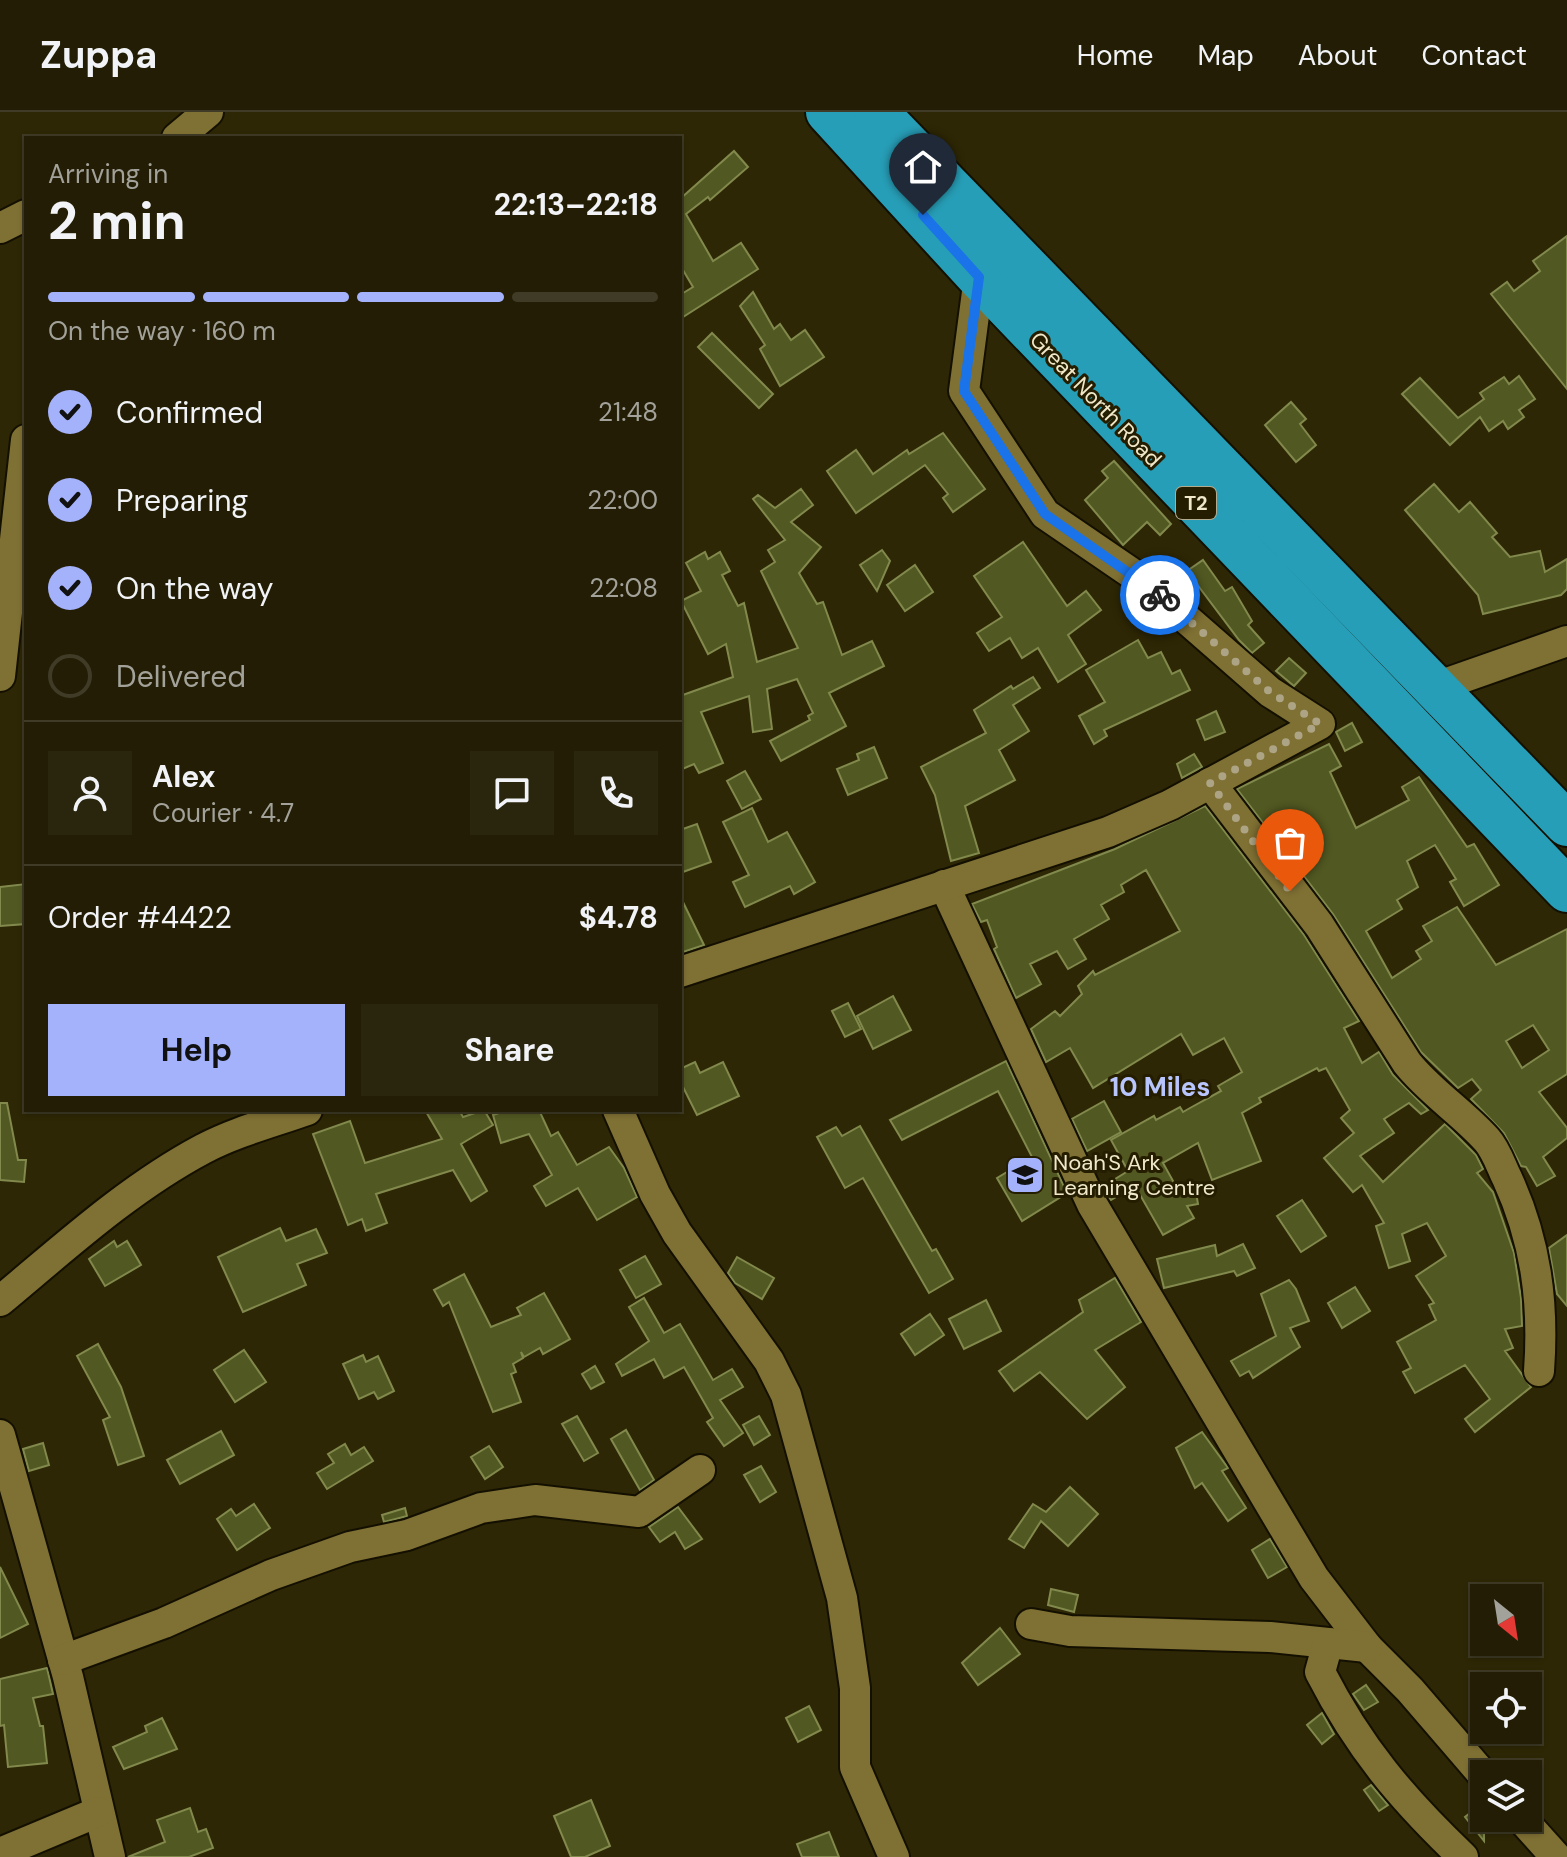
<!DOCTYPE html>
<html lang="en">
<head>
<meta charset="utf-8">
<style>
  :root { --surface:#221d04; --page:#2a260e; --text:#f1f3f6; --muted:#a2a29a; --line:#3f3b26; --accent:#a4b2fc }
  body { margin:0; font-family:"DM Sans",sans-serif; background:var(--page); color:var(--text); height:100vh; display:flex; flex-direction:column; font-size:30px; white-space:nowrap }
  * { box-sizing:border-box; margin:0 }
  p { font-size:26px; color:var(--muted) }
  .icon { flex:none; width:44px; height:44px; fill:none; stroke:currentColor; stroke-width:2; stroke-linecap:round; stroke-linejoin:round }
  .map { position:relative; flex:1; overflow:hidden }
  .drawer { position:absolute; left:24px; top:24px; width:658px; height:976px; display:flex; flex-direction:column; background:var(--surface); border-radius:0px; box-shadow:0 2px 6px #0004,0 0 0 2px var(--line) }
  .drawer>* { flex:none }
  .needle { width:52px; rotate:150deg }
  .tools { position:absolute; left:1470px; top:1472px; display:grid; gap:16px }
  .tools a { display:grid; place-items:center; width:72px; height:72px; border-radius:0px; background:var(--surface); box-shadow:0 2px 6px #0004,0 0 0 2px var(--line); font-size:40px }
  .pin { position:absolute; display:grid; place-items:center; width:68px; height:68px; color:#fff; margin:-82px -34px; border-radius:50% 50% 50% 0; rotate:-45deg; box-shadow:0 0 8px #0007 }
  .pin .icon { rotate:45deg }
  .courier { position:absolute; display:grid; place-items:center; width:80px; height:80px; margin:-40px; border:6px solid #1a73e8; border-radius:50%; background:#fff; color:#222; box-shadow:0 2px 10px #0007 }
  .summary em { font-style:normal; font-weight:700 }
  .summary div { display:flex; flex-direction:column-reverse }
  .summary { display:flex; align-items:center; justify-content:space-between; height:136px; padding:0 24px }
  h1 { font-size:52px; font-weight:700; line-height:60px }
  .bar { display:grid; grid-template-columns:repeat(4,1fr); gap:12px 8px; align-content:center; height:96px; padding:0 24px }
  .bar i { height:10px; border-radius:6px; background:var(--line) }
  .bar .on { background:var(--accent) }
  .bar p { grid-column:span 4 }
  .line { display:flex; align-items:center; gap:20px; padding:0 24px; border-top:2px solid var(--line) }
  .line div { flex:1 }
  .round { display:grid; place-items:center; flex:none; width:84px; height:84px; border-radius:0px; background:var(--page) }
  ol { padding:0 24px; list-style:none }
  li { display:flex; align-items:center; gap:24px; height:88px }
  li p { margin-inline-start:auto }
  li .icon { padding:8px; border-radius:50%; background:var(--accent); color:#111; stroke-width:4 }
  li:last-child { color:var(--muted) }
  li i { width:44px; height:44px; border:4px solid var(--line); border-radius:50% }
  .primary-button { display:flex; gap:16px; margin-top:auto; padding:16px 24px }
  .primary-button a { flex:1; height:92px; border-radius:0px; background:var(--accent); color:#111; font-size:32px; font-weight:700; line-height:92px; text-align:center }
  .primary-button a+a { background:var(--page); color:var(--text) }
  header { display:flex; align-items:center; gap:48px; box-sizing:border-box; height:112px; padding:0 40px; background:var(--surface); border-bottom:2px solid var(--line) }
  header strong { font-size:38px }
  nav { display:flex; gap:44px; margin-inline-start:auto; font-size:28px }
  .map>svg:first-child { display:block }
  .building { fill:#515821; stroke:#81894d; stroke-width:2; fill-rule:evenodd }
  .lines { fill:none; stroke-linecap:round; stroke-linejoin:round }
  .minor-casing { stroke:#141001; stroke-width:34 }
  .highway-casing { stroke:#141001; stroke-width:48 }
  .minor { stroke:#7f7033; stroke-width:30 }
  .highway { stroke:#279eb7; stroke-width:44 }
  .done { stroke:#aca484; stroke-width:8; stroke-dasharray:0 14.4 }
  .route { stroke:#1a73e8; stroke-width:10 }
  .labels { text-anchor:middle; stroke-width:6; stroke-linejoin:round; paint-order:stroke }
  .shield { fill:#251d00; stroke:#b3ab8d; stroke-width:2 }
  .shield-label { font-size:20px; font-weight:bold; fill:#f0e8c9 }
  .street-label { font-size:22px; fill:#f0e8c9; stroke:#251d00 }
  .poi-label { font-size:22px; fill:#f0e8c9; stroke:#251d00; text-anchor:start }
  .quarter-label { font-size:26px; font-weight:bold; fill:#b8c4fc; stroke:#251d00 }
</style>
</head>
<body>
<header>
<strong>Zuppa</strong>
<nav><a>Home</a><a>Map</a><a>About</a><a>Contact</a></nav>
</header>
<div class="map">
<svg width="1567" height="1745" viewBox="0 0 1567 1745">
  <rect width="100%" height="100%" fill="#2e2705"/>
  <g class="building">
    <path d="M734,39L748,55L710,88L708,85L686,102L713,149L741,131L758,157L680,207V183L693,175L680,153V87Z"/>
    <path d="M1567,124V277L1491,182L1507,170L1514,179L1540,159L1533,149Z"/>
    <path d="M753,180L774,217L780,212L791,228L805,218L824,245L780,274L760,237L765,233L740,194Z"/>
    <path d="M712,221L773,282L759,296L698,235Z"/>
    <path d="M1519,264L1535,287L1519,298L1524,305L1508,317L1503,309L1489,319L1480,305L1450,333L1402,282L1420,266L1458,306L1484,287L1480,281L1504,265L1509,272Z"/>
    <path d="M1291,290L1306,307L1300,312L1316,333L1296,350L1265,313Z"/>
    <path d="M943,321L985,377L953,400L943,386L948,382L925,353L856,401L827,359L856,338L873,362L907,338L909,342Z"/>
    <path d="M1114,349L1171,412L1160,423L1147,410L1123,433L1085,388L1108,366L1102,359Z"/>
    <path d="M1434,372L1459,400L1470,390L1497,421L1492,425L1510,445L1540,439L1545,460L1567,447V477L1561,483L1483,502L1478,483L1405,398Z"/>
    <path d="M801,377L813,393L791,410L821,435L799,461L817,492L823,490L842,543L872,529L884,554L829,581L846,614L781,649L770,629L810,608L808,604L813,601L797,567L767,577L772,617L753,620L749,584L701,600L723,651L699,661L694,652L680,658V584L733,565L726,532L708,542L681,489L701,479L686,451L705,440L708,447L720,440L730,459L722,463L738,494L744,491L757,550L798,536L761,459L775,450L768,438L785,428L753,387L758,383L775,396Z"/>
    <path d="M1023,430L1067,494L1086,479L1101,498L1068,523L1086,552L1058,570L1038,536L1022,546L1010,526L989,539L977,521L1002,505L974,464Z"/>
    <path d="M882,438L890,449L877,479L860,453Z"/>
    <path d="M1203,448L1225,479L1232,475L1252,509L1248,513L1264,531L1252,541L1239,528L1187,459Z"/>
    <path d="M915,453L933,480L905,499L887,473Z"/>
    <path d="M1138,528L1148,546L1161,540L1172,562L1180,558L1190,578L1104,618L1107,624L1094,632L1079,604L1105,590L1086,558Z"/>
    <path d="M1289,546L1306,561L1294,574L1276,559Z"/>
    <path d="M1033,565L1040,576L1013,593L1029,619L999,638L1015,668L965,694L979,741L951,749L935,683L921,655L986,621L974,598L1011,574L1013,577Z"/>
    <path d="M1216,599L1225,620L1205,628L1197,608Z"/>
    <path d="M1352,611L1362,630L1345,639L1336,620Z"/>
    <path d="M1329,632L1341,654L1330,660L1356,716L1409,688L1402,675L1419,665L1467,735L1474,732L1499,773L1464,794L1450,770L1456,767L1435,733L1407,749L1418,775L1397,788L1402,797L1366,819L1392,866L1421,847L1416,839L1432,829L1423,814L1457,795L1496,853L1567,817V962L1539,980L1567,1016V1026L1543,1045L1555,1064L1537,1074L1526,1055L1521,1054L1504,1021L1471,987L1481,978L1472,967L1458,976L1421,940L1333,802L1237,677ZM1533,913L1549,938L1522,956L1506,929Z"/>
    <path d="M874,635L887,666L848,683L837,657L859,648L857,642Z"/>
    <path d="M1194,642L1202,655L1182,666L1177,652Z"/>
    <path d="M745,659L761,687L742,697L727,669Z"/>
    <path d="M1205,694L1304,823L1359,909L1344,916L1362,951L1379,940L1393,963L1428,998L1421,1002L1409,991L1384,1007L1394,1021L1360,1044L1383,1070L1445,1012L1476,1043L1483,1057L1477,1061L1493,1080L1514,1141L1521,1186L1522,1214L1505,1217L1513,1236L1505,1239L1531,1275L1475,1320L1465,1307L1490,1287L1465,1253L1415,1281L1403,1260L1411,1256L1397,1230L1436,1208L1429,1193L1434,1191L1416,1164L1446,1144L1427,1111L1402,1122L1410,1149L1389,1156L1376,1114L1384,1111L1362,1073L1353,1080L1324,1046L1354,1021L1341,1006L1350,998L1326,956L1319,959L1317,956L1259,986L1261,990L1242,1001L1261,1049L1212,1068L1198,1031L1163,1051L1178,1078L1195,1075L1198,1092L1187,1094L1194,1106L1163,1123L1135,1074L1111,1088L1108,1084L1104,1074L1128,1059L1111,1028L1154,1004L1156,1008L1180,995L1183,1000L1190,996L1221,979L1218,974L1242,960L1224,926L1193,943L1181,922L1093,976L1070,936L1046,950L1031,917L1055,899L1060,904L1082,882L1078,874L1093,859L1095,863L1180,819L1146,758L1121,773L1124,780L1101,793L1109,807L1074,827L1086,847L1068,857L1057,839L1030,852L1041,872L1016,886L994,837L997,835L987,808L981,810L972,792L1115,737Z"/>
    <path d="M752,696L768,730L787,720L815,770L794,782L790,774L745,795L733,770L749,763L723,710Z"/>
    <path d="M697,712L711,750L680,761V718Z"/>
    <path d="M26,772V812L0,814V775Z"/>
    <path d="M680,784L704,833L680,841Z"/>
    <path d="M893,884L911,918L873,937L857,904Z"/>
    <path d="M848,891L861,917L845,925L832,899Z"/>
    <path d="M1006,949L1067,1081L1022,1109L997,1066L1032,1045L998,979L902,1028L890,1008Z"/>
    <path d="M695,950L700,961L723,950L739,984L697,1003L680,969V957Z"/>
    <path d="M1104,989L1121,1020L1087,1039L1072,1007Z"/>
    <path d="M0,991H7L18,1048H26L24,1070L0,1068Z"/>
    <path d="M425,998H459L463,1005L484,998L493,1013L461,1032L487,1079L471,1089L453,1058L376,1082L387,1111L366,1119L362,1107L348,1113L313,1022L350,1009L365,1051L442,1027Z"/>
    <path d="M508,998H539L551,1024L558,1020L577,1053L609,1035L624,1056L637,1085L597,1108L578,1076L546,1094L534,1074L552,1063L529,1022L501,1031L493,1003Z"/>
    <path d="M860,1014L932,1139L936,1137L953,1167L929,1181L863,1066L845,1076L817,1025L836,1015L842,1024Z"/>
    <path d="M1302,1088L1326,1124L1301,1140L1277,1104Z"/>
    <path d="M280,1116L286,1129L316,1117L327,1141L297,1152L306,1173L243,1200L218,1145Z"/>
    <path d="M1567,1123V1194L1557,1182L1549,1136Z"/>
    <path d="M114,1129L117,1135L127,1129L141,1153L105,1174L89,1147Z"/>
    <path d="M1243,1132L1255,1156L1237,1164L1234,1159L1164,1176L1157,1147L1215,1133L1217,1144Z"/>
    <path d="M645,1144L661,1172L636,1186L620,1158Z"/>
    <path d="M737,1145L774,1166L762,1187L735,1171L728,1161Z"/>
    <path d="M464,1162L491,1215L521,1203L517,1196L544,1181L570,1227L543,1242L540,1236L524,1245L521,1240L523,1246L513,1252L516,1260L511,1262L521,1290L493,1300L449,1190L443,1194L434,1178Z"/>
    <path d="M1115,1166L1141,1210L1095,1238L1125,1275L1087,1307L1040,1260L1014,1279L999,1259L1083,1200L1079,1188Z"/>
    <path d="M1289,1168L1296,1177L1309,1209L1290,1216L1300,1235L1253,1266L1249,1259L1240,1264L1231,1249L1276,1224L1261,1182Z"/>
    <path d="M1355,1175L1370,1199L1342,1216L1328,1191Z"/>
    <path d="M644,1186L664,1221L680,1212L713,1268L732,1257L743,1275L720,1288L743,1321L724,1334L707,1310L713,1306L684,1255L664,1266L654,1247L622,1264L616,1252L649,1229L629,1195Z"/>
    <path d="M986,1188L1001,1219L964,1237L949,1207Z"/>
    <path d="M930,1202L944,1223L915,1243L901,1222Z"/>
    <path d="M98,1232L121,1275L144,1344L118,1353L103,1308L110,1305L77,1244Z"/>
    <path d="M244,1238L266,1270L235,1290L214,1258Z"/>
    <path d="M363,1243L366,1250L378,1244L394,1279L378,1287L374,1280L359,1287L343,1252Z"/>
    <path d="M595,1254L604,1270L591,1277L582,1262Z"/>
    <path d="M577,1304L598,1341L584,1349L562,1312Z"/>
    <path d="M759,1304L770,1323L754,1333L743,1313Z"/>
    <path d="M626,1318L654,1368L640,1378L611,1327Z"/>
    <path d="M221,1319L234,1343L180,1372L167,1348Z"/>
    <path d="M1202,1320L1228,1356L1222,1359L1246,1396L1228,1409L1202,1371L1195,1376L1176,1336Z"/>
    <path d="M43,1331L49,1353L29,1359L23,1337Z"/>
    <path d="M345,1332L351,1343L364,1335L373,1349L327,1377L317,1361L334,1351L328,1342Z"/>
    <path d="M489,1334L503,1355L485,1367L471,1345Z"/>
    <path d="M761,1354L776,1380L760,1390L744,1363Z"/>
    <path d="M1070,1375L1098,1402L1068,1434L1041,1409L1024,1436L1009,1427L1033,1392L1046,1400Z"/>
    <path d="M254,1392L270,1416L237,1438L217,1407L231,1397L236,1404Z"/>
    <path d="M678,1395L702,1427L685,1437L675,1420L660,1430L649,1415Z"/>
    <path d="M405,1396L407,1404L384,1410L382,1403Z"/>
    <path d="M1270,1427L1287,1455L1268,1466L1252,1438Z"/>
    <path d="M0,1455L28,1512L0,1526Z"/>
    <path d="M1051,1477L1078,1483L1074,1500L1048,1493Z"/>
    <path d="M1000,1516L1020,1542L978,1573L962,1551Z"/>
    <path d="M47,1556L53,1582L33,1586L40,1614H43L47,1651L8,1655L4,1613L0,1614V1567Z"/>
    <path d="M1366,1573L1378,1590L1364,1598L1353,1582Z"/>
    <path d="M809,1594L821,1618L798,1630L786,1606Z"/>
    <path d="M1322,1601L1334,1622L1322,1632L1307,1613Z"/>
    <path d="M162,1606L177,1637L124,1657L113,1635L147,1620L145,1614Z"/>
    <path d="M1371,1673L1388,1693L1379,1699L1364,1678Z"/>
    <path d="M591,1688L610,1734L585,1745H571L554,1704Z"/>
    <path d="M1484,1690V1729L1465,1705Z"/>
    <path d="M190,1696L198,1720L206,1717L213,1736L189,1745H128L165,1730L157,1708Z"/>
    <path d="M829,1720L839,1745H802L797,1732Z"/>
  </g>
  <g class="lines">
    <defs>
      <g id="minor">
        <path d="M177,26L208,0"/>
        <path d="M0,116L26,103"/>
        <path d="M0,564L26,328"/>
        <path d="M1436,575L1567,529"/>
        <path d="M1210,671L1319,813L1407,951C1430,980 1462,1000 1487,1028C1496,1038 1501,1054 1507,1066C1536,1129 1544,1191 1539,1259"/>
        <path d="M944,773L1092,1092L1314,1466L1367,1535L1410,1578L1484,1664"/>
        <path d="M680,860L1108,720L1170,693L1320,612L1270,580L1143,469L1045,402L964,279L979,165"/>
        <path d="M618,998L655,1082L677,1121L769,1249L786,1283L842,1486L855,1576V1655L894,1745"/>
        <path d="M0,1189C65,1135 128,1077 203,1037C235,1020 273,1010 307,998"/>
        <path d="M0,1323L68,1565L110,1745"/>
        <path d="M1031,1512L1070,1519L1270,1525L1367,1535"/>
        <path d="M1328,1531L1320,1560C1359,1636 1402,1687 1463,1745"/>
        <path d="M63,1548L164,1511L271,1463L350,1435L407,1423L481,1396L535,1388L639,1400L700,1358"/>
        <path d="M1521,1706L1556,1745"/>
        <path d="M0,1741L98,1700"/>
      </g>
      <g id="highway">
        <path d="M828,0L979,165L1567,778"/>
        <path d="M876,0L1567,712"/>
      </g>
    </defs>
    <use href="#minor" class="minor-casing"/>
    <use href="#highway" class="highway-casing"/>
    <use href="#minor" class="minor"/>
    <use href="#highway" class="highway"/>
  </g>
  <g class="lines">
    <path class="done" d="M1160,483L1270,580L1320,612L1210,671L1290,779"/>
    <path class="route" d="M923,103L979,165L964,279L1045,402L1160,483"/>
  </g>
  <defs>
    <symbol id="school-square" viewBox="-11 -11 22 22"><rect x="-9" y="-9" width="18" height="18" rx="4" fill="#a4b2fc" stroke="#251d00"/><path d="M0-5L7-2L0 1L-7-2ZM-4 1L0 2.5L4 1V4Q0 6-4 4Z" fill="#111"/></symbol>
  </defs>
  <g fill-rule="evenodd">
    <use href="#school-square" x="1003" y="1041" width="44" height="44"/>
  </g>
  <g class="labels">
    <rect class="shield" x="1176" y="375" width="40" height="32" rx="6"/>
    <g class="shield-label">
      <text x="1196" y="398">T2</text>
    </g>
    <g class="street-label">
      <text transform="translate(1096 287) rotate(46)" y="8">Great North Road</text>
    </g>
    <g class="poi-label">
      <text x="1053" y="1058">Noah'S Ark<tspan x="1053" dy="25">Learning Centre</tspan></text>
    </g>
    <g class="quarter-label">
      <text x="1160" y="984">10 Miles</text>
    </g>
  </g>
</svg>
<div class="tools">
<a><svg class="needle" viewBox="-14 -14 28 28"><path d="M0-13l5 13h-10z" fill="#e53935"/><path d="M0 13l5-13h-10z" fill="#a2a29a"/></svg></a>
<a><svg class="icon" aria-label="locate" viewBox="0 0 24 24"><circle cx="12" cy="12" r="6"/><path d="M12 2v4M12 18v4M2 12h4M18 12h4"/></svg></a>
<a><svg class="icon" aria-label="layers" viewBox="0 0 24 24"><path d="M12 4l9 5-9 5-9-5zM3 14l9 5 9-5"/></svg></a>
</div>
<div class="pin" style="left:1290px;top:779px;background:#ea580c"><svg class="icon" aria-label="bag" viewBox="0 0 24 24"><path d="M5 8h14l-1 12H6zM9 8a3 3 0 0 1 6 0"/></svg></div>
<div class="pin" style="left:923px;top:103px;background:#1f2937"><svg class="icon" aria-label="home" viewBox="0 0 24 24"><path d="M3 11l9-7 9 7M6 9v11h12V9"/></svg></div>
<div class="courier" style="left:1160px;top:483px"><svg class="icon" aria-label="bike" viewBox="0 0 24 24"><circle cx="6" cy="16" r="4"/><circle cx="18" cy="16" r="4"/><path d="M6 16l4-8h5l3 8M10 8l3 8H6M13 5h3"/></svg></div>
<section class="drawer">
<div class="summary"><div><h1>2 min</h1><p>Arriving in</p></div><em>22:13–22:18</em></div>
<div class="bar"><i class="on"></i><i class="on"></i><i class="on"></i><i></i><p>On the way · 160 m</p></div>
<ol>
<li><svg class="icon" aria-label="check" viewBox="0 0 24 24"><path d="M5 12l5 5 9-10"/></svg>Confirmed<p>21:48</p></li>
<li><svg class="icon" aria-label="check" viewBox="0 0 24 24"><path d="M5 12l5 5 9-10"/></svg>Preparing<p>22:00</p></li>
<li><svg class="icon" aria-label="check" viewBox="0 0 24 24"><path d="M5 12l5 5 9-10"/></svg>On the way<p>22:08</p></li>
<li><i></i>Delivered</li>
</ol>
<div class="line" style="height:144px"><a class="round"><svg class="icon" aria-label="person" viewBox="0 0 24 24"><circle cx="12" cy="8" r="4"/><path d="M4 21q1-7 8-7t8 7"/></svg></a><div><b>Alex</b><p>Courier · 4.7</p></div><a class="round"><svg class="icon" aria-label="chat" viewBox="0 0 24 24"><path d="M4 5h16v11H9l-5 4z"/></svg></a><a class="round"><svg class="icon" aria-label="phone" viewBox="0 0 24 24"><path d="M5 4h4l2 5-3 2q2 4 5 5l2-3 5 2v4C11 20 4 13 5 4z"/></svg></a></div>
<div class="line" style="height:104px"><div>Order #4422</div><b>$4.78</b></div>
<div class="primary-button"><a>Help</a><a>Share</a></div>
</section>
</div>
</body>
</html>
